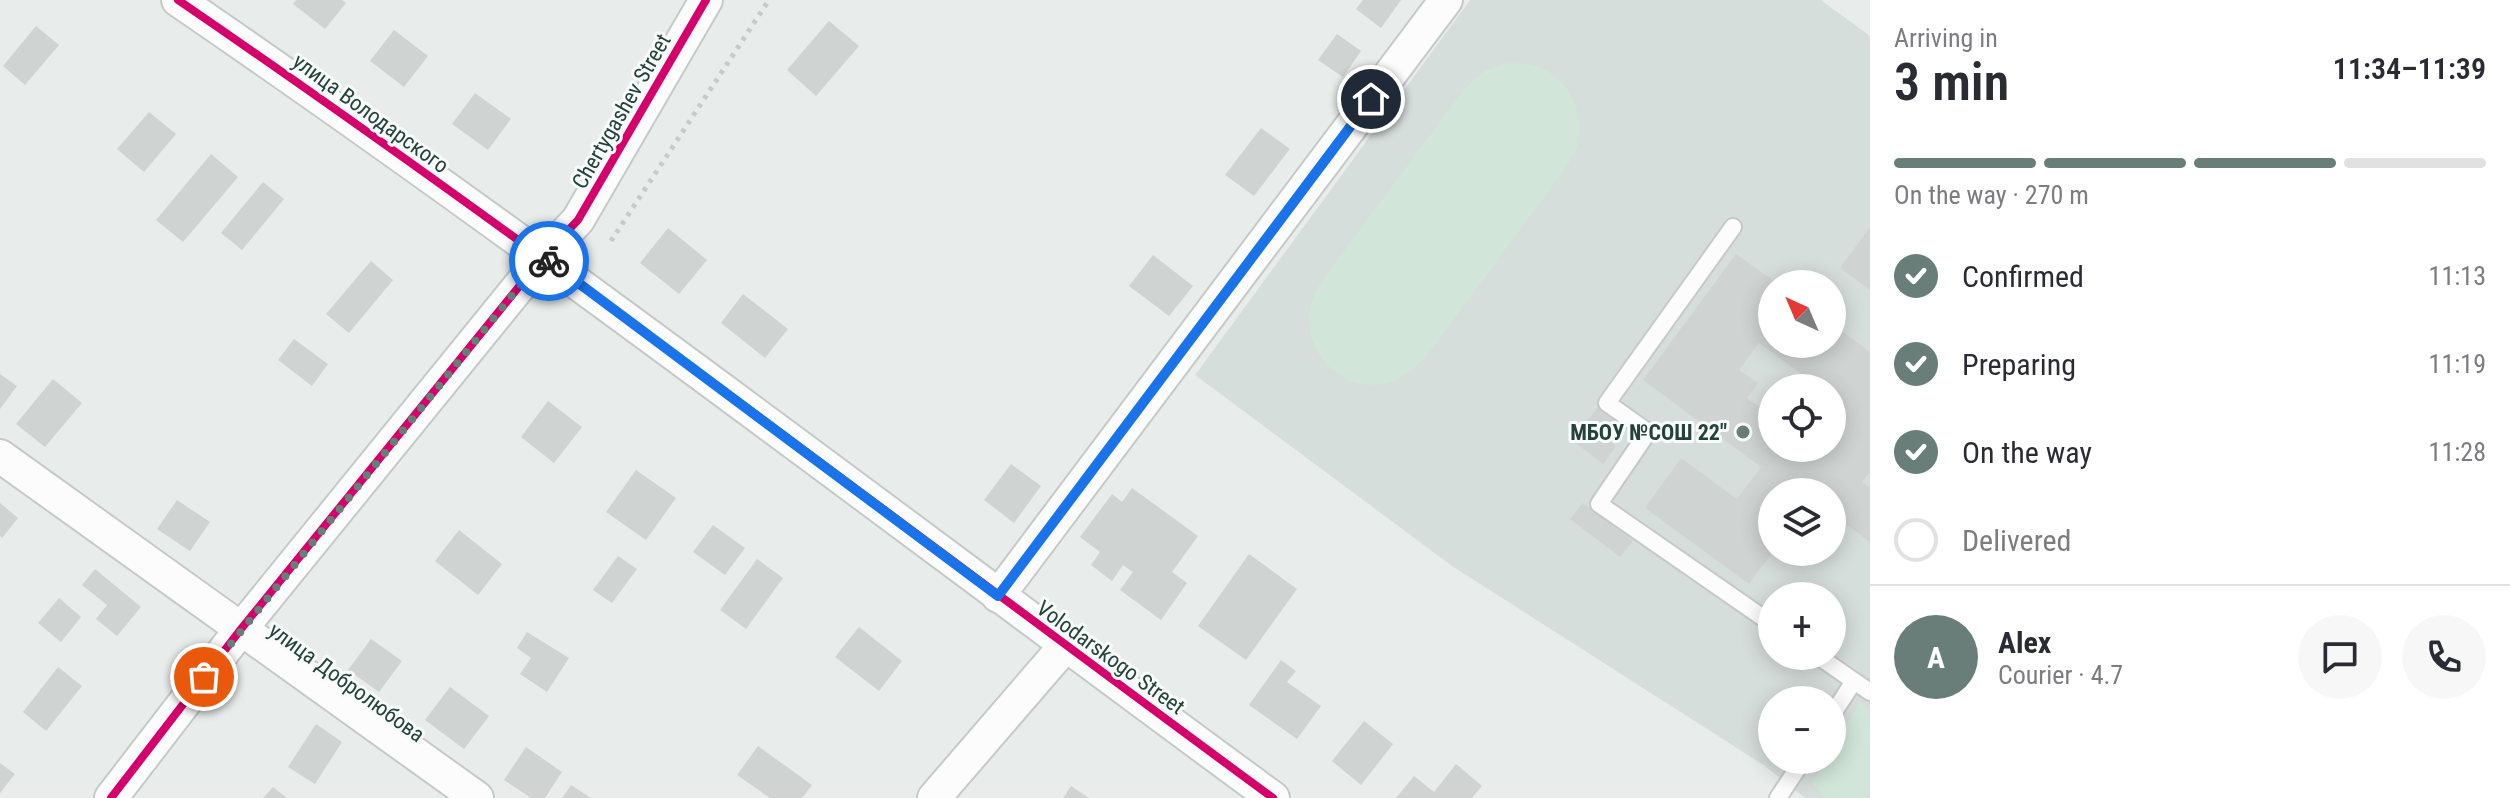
<!DOCTYPE html>
<html lang="en">
<head>
<meta charset="utf-8">
<style>
  :root { --surface:#fff; --page:#f7f7f7; --text:#2b2b33; --muted:#7c7c81; --line:#e1e1e2; --accent:#697e78 }
  body { margin:0; font-family:"Roboto Condensed",sans-serif; background:var(--page); color:var(--text); height:100vh; display:flex; flex-direction:column; font-size:30px; white-space:nowrap }
  * { box-sizing:border-box; margin:0 }
  p { font-size:26px; color:var(--muted) }
  .icon { flex:none; width:44px; height:44px; fill:none; stroke:currentColor; stroke-width:2; stroke-linecap:round; stroke-linejoin:round }
  .map { position:relative; flex:1; overflow:hidden }
  .sheet { display:flex; flex-direction:column; background:var(--surface); width:640px }
  .sheet>* { flex:none }
  .needle { width:52px; rotate:316deg }
  .fabs { position:absolute; left:1758px; top:270px; display:grid; gap:16px }
  .fabs a { display:grid; place-items:center; width:88px; height:88px; border-radius:50%; background:var(--surface); box-shadow:0 4px 20px #0003; font-size:40px }
  .pin { position:absolute; display:grid; place-items:center; width:68px; height:68px; color:#fff; margin:-34px; border:4px solid #fff; border-radius:50%; box-shadow:0 2px 8px #0007 }
  .courier { position:absolute; display:grid; place-items:center; width:80px; height:80px; margin:-40px; border:6px solid #1a73e8; border-radius:50%; background:#fff; color:#222; box-shadow:0 2px 10px #0007 }
  .headline em { font-style:normal; font-weight:600 }
  .headline div { display:flex; flex-direction:column-reverse }
  .headline { display:flex; align-items:center; justify-content:space-between; height:136px; padding:0 24px }
  h1 { font-size:52px; font-weight:600; line-height:60px }
  .bar { display:grid; grid-template-columns:repeat(4,1fr); gap:12px 8px; align-content:center; height:96px; padding:0 24px }
  .bar i { height:10px; border-radius:6px; background:var(--line) }
  .bar .on { background:var(--accent) }
  .bar p { grid-column:span 4 }
  .line { display:flex; align-items:center; gap:20px; padding:0 24px; border-top:2px solid var(--line) }
  .line div { flex:1 }
  .round { display:grid; place-items:center; flex:none; width:84px; height:84px; border-radius:42px; background:var(--page) }
  ol { padding:0 24px; list-style:none }
  li { display:flex; align-items:center; gap:24px; height:88px }
  li p { margin-inline-start:auto }
  li .icon { padding:8px; border-radius:50%; background:var(--accent); color:#fff; stroke-width:4 }
  li:last-child { color:var(--muted) }
  li i { width:44px; height:44px; border:4px solid var(--line); border-radius:50% }
  main { display:flex; flex:1; min-height:0 }
  .map>svg:first-child { display:block }
  .built { fill:#d6dedb; fill-rule:evenodd }
  .green { fill:#d1e6d8 }
  .building { fill:#cfd4d2; fill-rule:evenodd }
  .lines { fill:none; stroke-linecap:round; stroke-linejoin:round }
  .service-casing { stroke:#c5cac8; stroke-width:20 }
  .minor-casing { stroke:#c5cac8; stroke-width:36 }
  .path { stroke:#c3ccca; stroke-width:5; stroke-dasharray:4 6; stroke-linecap:butt }
  .service { stroke:#fcfcfc; stroke-width:16 }
  .minor { stroke:#fcfcfc; stroke-width:32 }
  .cycleway-casing { stroke:#f7fbf9; stroke-width:13 }
  .cycleway { stroke:#d6006c; stroke-width:8 }
  .done { stroke:#697e78; stroke-width:8; stroke-dasharray:0 14.4 }
  .route { stroke:#1a73e8; stroke-width:10 }
  .poi-dot { fill:#697e78; stroke:#f7fbf9; stroke-width:3 }
  .labels { text-anchor:middle; stroke-width:6; stroke-linejoin:round; paint-order:stroke }
  .street-label { font-size:22px; fill:#24423a; stroke:#f7fbf9 }
  .poi-label { font-size:22px; font-weight:bold; fill:#24423a; stroke:#f7fbf9; text-anchor:end }
</style>
</head>
<body>
<main>
<div class="map">
<svg width="1870" height="798" viewBox="0 0 1870 798">
  <rect width="100%" height="100%" fill="#e8edeb"/>
  <path class="built" d="M1470,0H1821L1870,36V798H1805L1765,766L1452,566L1195,375ZM1772,284H1832V344H1772ZM1772,388H1832V448H1772ZM1772,492H1832V552H1772ZM1772,596H1832V656H1772ZM1772,700H1832V760H1772Z"/>
  <g class="green">
    <path d="M1509,63C1517,64 1527,63 1535,66C1566,75 1586,111 1578,143C1576,151 1570,159 1567,166L1424,359C1411,370 1399,382 1382,384C1338,391 1300,347 1311,305C1313,297 1318,289 1321,282L1466,87L1485,71Z"/>
    <path d="M1860,702L1870,709V791L1865,798H1825L1812,783L1826,760H1832V749Z"/>
  </g>
  <g class="building">
    <path d="M296,0H342L346,3L325,29L293,4Z"/>
    <path d="M1363,0H1401L1381,28L1356,9Z"/>
    <path d="M829,21L859,46L816,96L787,70Z"/>
    <path d="M36,26L59,45L25,85L3,66Z"/>
    <path d="M394,30L428,56L404,87L370,61Z"/>
    <path d="M1337,34L1361,51L1343,77L1318,60Z"/>
    <path d="M475,93L511,119L488,150L452,124Z"/>
    <path d="M149,112L176,134L144,172L117,149Z"/>
    <path d="M1261,128L1290,149L1254,196L1225,175Z"/>
    <path d="M211,154L238,177L183,242L156,220Z"/>
    <path d="M263,182L284,199L242,250L221,233Z"/>
    <path d="M1870,227V290L1840,268Z"/>
    <path d="M668,228L707,260L679,294L640,263Z"/>
    <path d="M1736,254L1778,284H1772V344H1832V324L1870,352V472L1862,482L1870,488V542L1832,514V492H1772V553L1749,584L1645,508L1681,458L1737,499L1761,467L1643,380ZM1759,343L1815,384L1812,388H1832V448H1772V416L1747,398L1758,383L1739,370Z"/>
    <path d="M1153,255L1193,286L1169,316L1129,286Z"/>
    <path d="M371,261L393,280L349,333L326,314Z"/>
    <path d="M743,294L788,329L765,358L721,323Z"/>
    <path d="M294,339L328,364L312,386L278,360Z"/>
    <path d="M0,374L17,386L0,409Z"/>
    <path d="M53,379L82,403L45,447L16,424Z"/>
    <path d="M548,401L582,427L554,463L521,437Z"/>
    <path d="M1599,406L1614,418L1602,435L1616,446L1603,464L1572,440Z"/>
    <path d="M1011,464L1041,486L1014,523L984,500Z"/>
    <path d="M636,470L676,498L646,540L606,512Z"/>
    <path d="M1132,488L1198,536L1172,572L1187,583L1161,620L1120,590L1133,572L1123,565L1112,581L1091,565L1100,552L1080,537L1112,494L1122,502Z"/>
    <path d="M177,500L210,522L190,551L157,529Z"/>
    <path d="M0,503L18,518L2,538L0,536Z"/>
    <path d="M1583,503L1633,541L1620,557L1570,519Z"/>
    <path d="M713,525L745,548L725,575L693,552Z"/>
    <path d="M459,530L502,564L478,595L435,561Z"/>
    <path d="M1249,554L1297,589L1246,660L1198,626Z"/>
    <path d="M618,556L637,569L612,603L593,590Z"/>
    <path d="M757,559L783,578L746,629L720,610Z"/>
    <path d="M95,569L141,607L117,636L96,619L107,605L82,585Z"/>
    <path d="M59,598L81,617L61,642L38,623Z"/>
    <path d="M859,627L902,661L879,691L835,657Z"/>
    <path d="M527,632L569,658L547,692L520,674L531,658L517,648Z"/>
    <path d="M371,639L402,661L379,692L348,670Z"/>
    <path d="M1281,660L1296,671L1287,682L1321,706L1297,739L1249,705Z"/>
    <path d="M58,667L82,686L46,731L23,712Z"/>
    <path d="M450,687L489,716L464,749L425,720Z"/>
    <path d="M1364,721L1393,744L1361,785L1332,761Z"/>
    <path d="M316,724L342,742L315,784L288,767Z"/>
    <path d="M758,746L812,785L802,798H770L737,775Z"/>
    <path d="M526,747L562,772L545,798H531L504,780Z"/>
    <path d="M0,763L15,774L0,793Z"/>
    <path d="M1456,764L1482,786L1472,798H1396L1414,776L1434,792Z"/>
    <path d="M571,785L591,798H562Z"/>
    <path d="M1071,786L1089,798H1063Z"/>
    <path d="M273,787L287,798H263Z"/>
  </g>
  <g class="lines">
    <defs>
      <g id="service">
        <path d="M1733,227L1607,403L1648,432L1599,504L1772,624"/>
        <path d="M1818,656L1854,681L1832,715"/>
        <path d="M1854,681L1870,692"/>
        <path d="M1778,798L1803,760"/>
      </g>
      <g id="minor">
        <path d="M178,0C551,255 909,531 1273,798"/>
        <path d="M0,456L477,798"/>
        <path d="M998,596L1446,0"/>
        <path d="M111,798L241,629L543,257L578,220L706,0"/>
        <path d="M934,798L1065,646"/>
      </g>
    </defs>
    <use href="#service" class="service-casing"/>
    <use href="#minor" class="minor-casing"/>
    <path class="path" d="M611,241L769,0"/>
    <use href="#service" class="service"/>
    <use href="#minor" class="minor"/>
    <defs>
      <g id="cycleway">
        <path d="M178,0C551,255 909,531 1273,798"/>
        <path d="M111,798L241,629L543,257L578,220L706,0"/>
      </g>
    </defs>
    <use href="#cycleway" class="cycleway-casing"/>
    <use href="#cycleway" class="cycleway"/>
  </g>
  <g class="lines">
    <path class="done" d="M204,677L543,257L549,261"/>
    <path class="route" d="M549,261L998,596L1371,99"/>
  </g>
  <circle class="poi-dot" cx="1743" cy="432" r="8"/>
  <g class="labels">
    <g class="street-label">
      <text transform="translate(621 111) rotate(-60)" y="8">Chertygashev Street</text>
      <text transform="translate(371 113) rotate(36)" y="8">улица Володарского</text>
      <text transform="translate(1111 657) rotate(36)" y="8">Volodarskogo Street</text>
      <text transform="translate(347 682) rotate(36)" y="8">улица Добролюбова</text>
    </g>
    <g class="poi-label">
      <text x="1727" y="440">МБОУ №СОШ 22"</text>
    </g>
  </g>
</svg>
<div class="fabs">
<a><svg class="needle" viewBox="-14 -14 28 28"><path d="M0-13l5 13h-10z" fill="#e53935"/><path d="M0 13l5-13h-10z" fill="#7c7c81"/></svg></a>
<a><svg class="icon" aria-label="locate" viewBox="0 0 24 24"><circle cx="12" cy="12" r="6"/><path d="M12 2v4M12 18v4M2 12h4M18 12h4"/></svg></a>
<a><svg class="icon" aria-label="layers" viewBox="0 0 24 24"><path d="M12 4l9 5-9 5-9-5zM3 14l9 5 9-5"/></svg></a>
<a>+</a>
<a>−</a>
</div>
<div class="pin" style="left:204px;top:677px;background:#ea580c"><svg class="icon" aria-label="bag" viewBox="0 0 24 24"><path d="M5 8h14l-1 12H6zM9 8a3 3 0 0 1 6 0"/></svg></div>
<div class="pin" style="left:1371px;top:99px;background:#1f2937"><svg class="icon" aria-label="home" viewBox="0 0 24 24"><path d="M3 11l9-7 9 7M6 9v11h12V9"/></svg></div>
<div class="courier" style="left:549px;top:261px"><svg class="icon" aria-label="bike" viewBox="0 0 24 24"><circle cx="6" cy="16" r="4"/><circle cx="18" cy="16" r="4"/><path d="M6 16l4-8h5l3 8M10 8l3 8H6M13 5h3"/></svg></div>
</div>
<section class="sheet">
<div class="headline"><div><h1>3 min</h1><p>Arriving in</p></div><em>11:34–11:39</em></div>
<div class="bar"><i class="on"></i><i class="on"></i><i class="on"></i><i></i><p>On the way · 270 m</p></div>
<ol>
<li><svg class="icon" aria-label="check" viewBox="0 0 24 24"><path d="M5 12l5 5 9-10"/></svg>Confirmed<p>11:13</p></li>
<li><svg class="icon" aria-label="check" viewBox="0 0 24 24"><path d="M5 12l5 5 9-10"/></svg>Preparing<p>11:19</p></li>
<li><svg class="icon" aria-label="check" viewBox="0 0 24 24"><path d="M5 12l5 5 9-10"/></svg>On the way<p>11:28</p></li>
<li><i></i>Delivered</li>
</ol>
<div class="line" style="height:144px"><b class="round" style="background:var(--accent);color:#fff">A</b><div><b>Alex</b><p>Courier · 4.7</p></div><a class="round"><svg class="icon" aria-label="chat" viewBox="0 0 24 24"><path d="M4 5h16v11H9l-5 4z"/></svg></a><a class="round"><svg class="icon" aria-label="phone" viewBox="0 0 24 24"><path d="M5 4h4l2 5-3 2q2 4 5 5l2-3 5 2v4C11 20 4 13 5 4z"/></svg></a></div>
</section>
</main>
</body>
</html>
